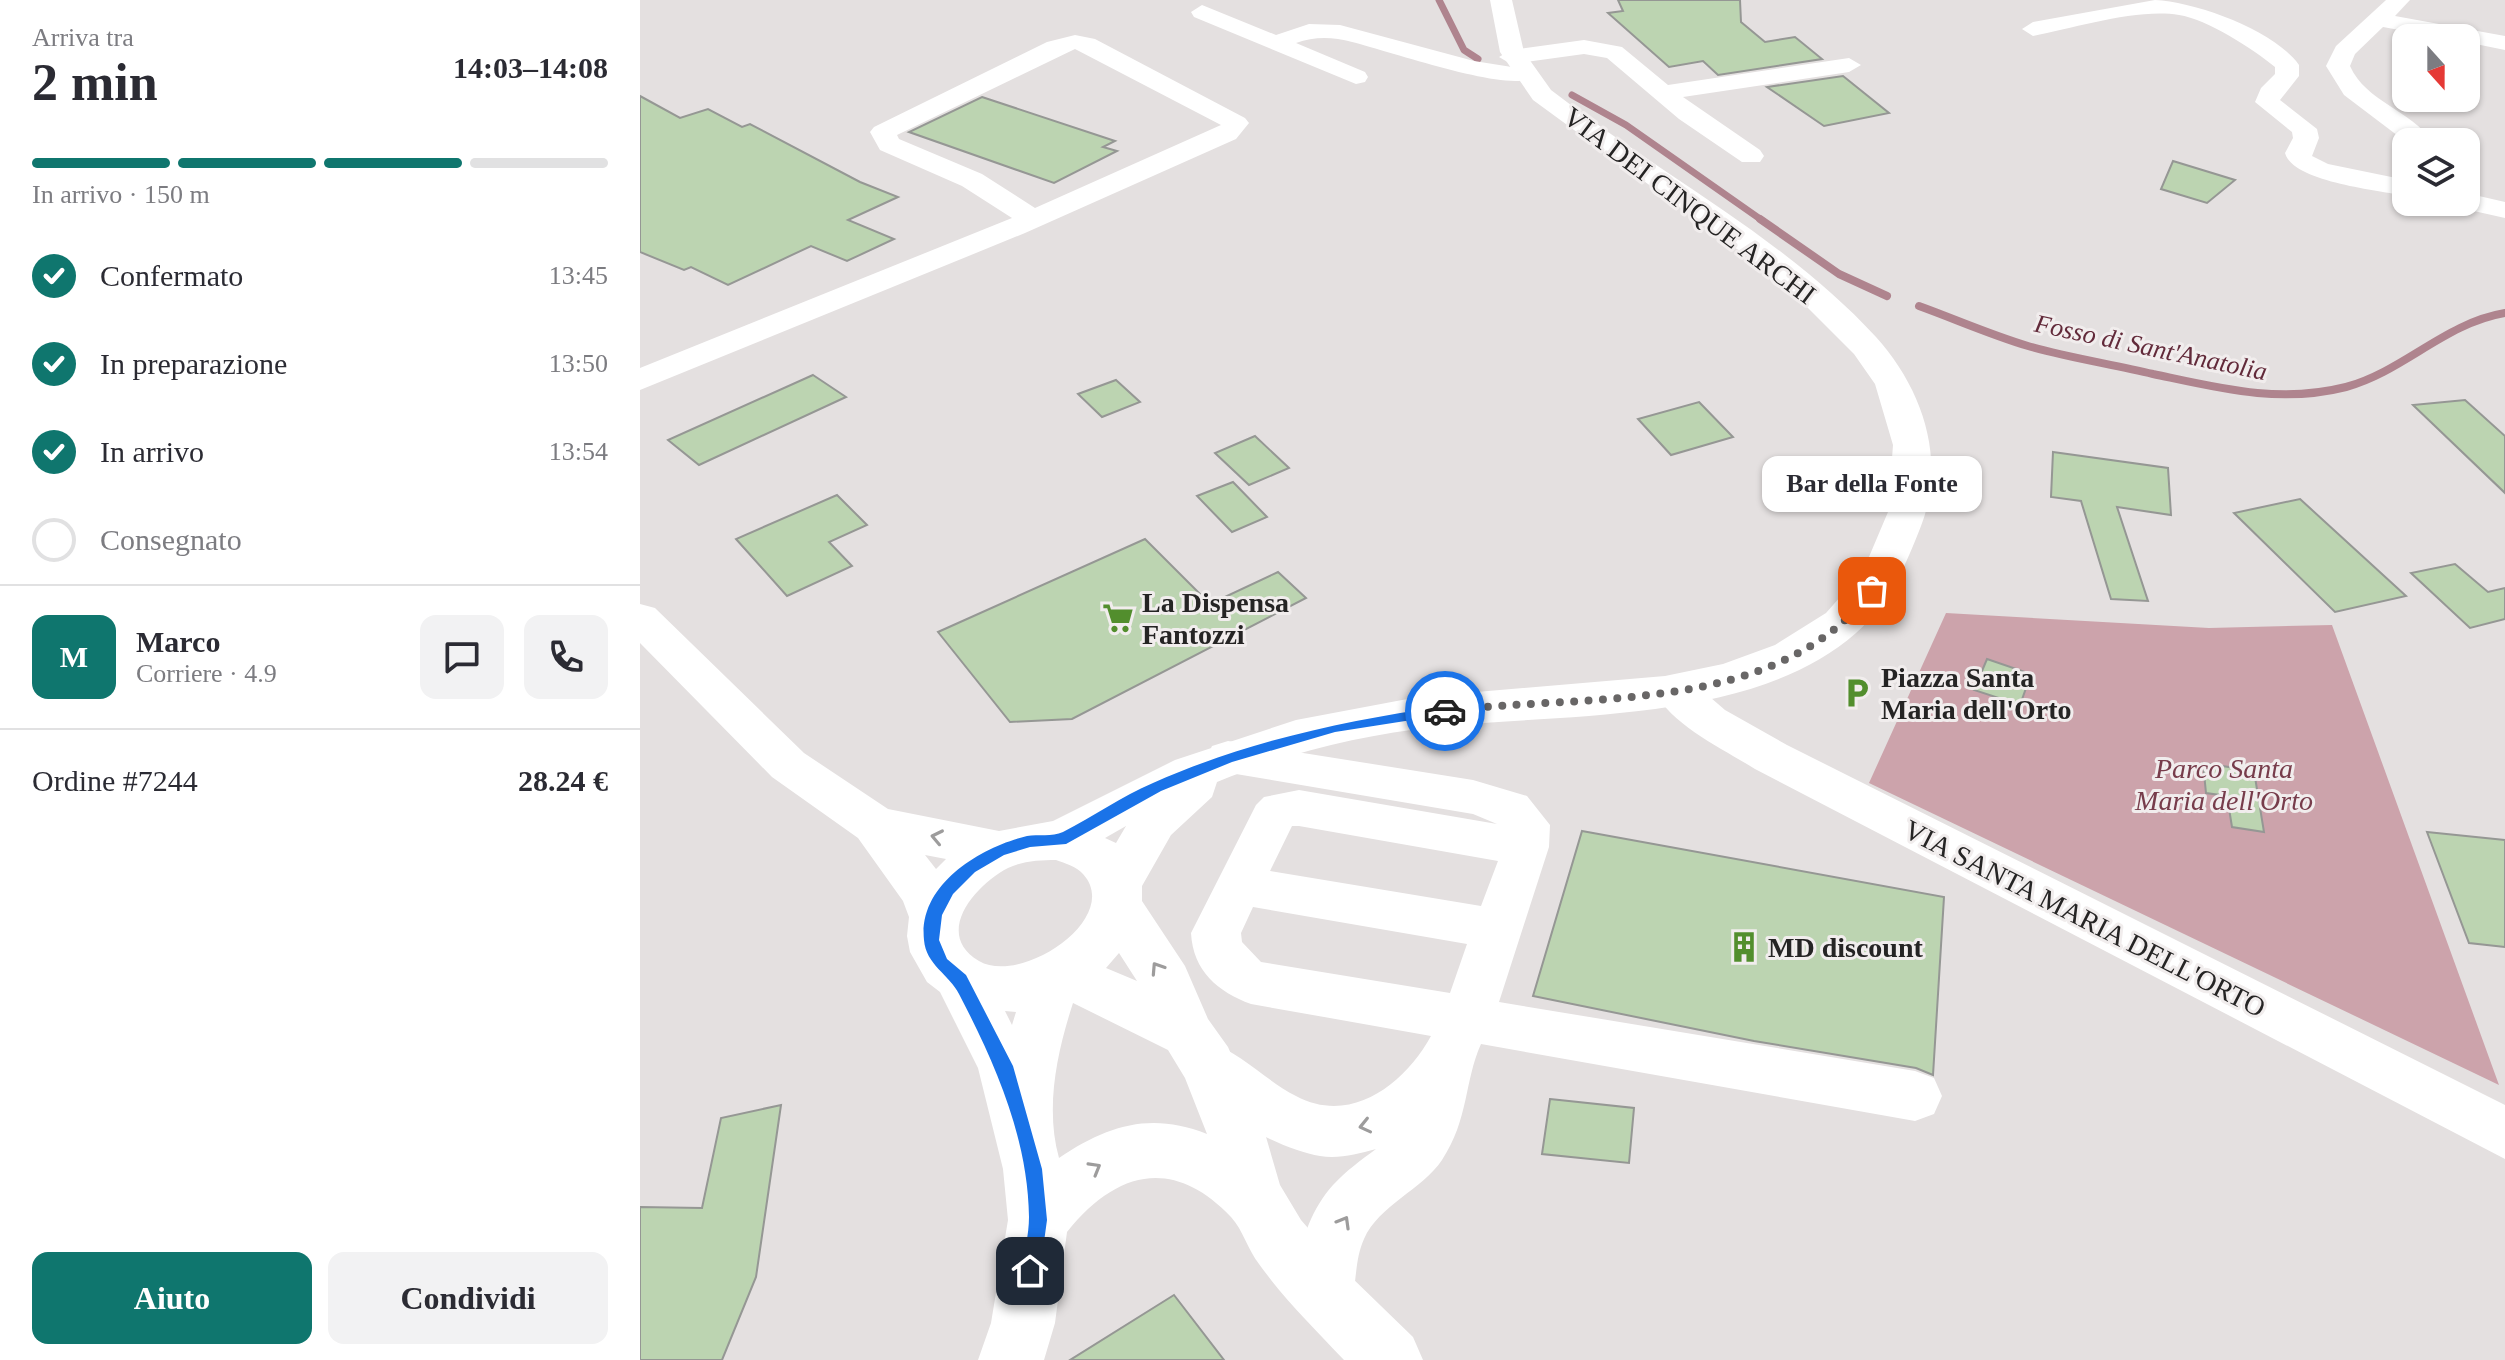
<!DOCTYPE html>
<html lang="it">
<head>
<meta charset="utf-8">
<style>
  :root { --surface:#fff; --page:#f2f2f3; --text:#2b2b33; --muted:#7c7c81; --line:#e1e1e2; --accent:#0f766e }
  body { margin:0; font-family:Georgia,serif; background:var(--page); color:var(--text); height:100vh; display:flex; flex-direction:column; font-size:30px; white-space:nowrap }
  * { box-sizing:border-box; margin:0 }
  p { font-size:26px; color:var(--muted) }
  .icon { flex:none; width:44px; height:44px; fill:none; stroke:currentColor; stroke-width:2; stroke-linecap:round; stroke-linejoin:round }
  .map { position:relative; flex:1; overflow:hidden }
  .drawer { display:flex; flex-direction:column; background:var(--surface); width:640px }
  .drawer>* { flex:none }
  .needle { width:52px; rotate:159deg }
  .buttons { position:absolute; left:1752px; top:24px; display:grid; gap:16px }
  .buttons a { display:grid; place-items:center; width:88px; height:88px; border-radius:16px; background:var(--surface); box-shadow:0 2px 6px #0004; font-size:40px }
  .pin { position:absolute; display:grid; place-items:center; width:68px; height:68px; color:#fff; margin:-34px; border-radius:16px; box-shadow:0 4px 12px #0006 }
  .courier { position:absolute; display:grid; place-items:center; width:80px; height:80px; margin:-40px; border:6px solid #1a73e8; border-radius:50%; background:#fff; color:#222; box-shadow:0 2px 10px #0007 }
  .bubble { position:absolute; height:56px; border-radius:16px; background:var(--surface); box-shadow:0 2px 6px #0004; font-size:26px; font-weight:600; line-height:56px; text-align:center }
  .overview em { font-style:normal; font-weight:600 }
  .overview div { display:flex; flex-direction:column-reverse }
  .overview { display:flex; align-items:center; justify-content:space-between; height:136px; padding:0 32px }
  h1 { font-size:52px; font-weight:600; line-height:60px }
  .bar { display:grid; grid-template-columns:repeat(4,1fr); gap:12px 8px; align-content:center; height:96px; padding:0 32px }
  .bar i { height:10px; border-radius:6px; background:var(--line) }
  .bar .on { background:var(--accent) }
  .bar p { grid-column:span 4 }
  .line { display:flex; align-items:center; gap:20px; padding:0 32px; border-top:2px solid var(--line) }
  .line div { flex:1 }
  .round { display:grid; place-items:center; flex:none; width:84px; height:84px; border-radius:16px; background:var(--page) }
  ol { padding:0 32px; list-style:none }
  li { display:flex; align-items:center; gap:24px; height:88px }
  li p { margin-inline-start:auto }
  li .icon { padding:8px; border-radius:50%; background:var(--accent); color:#fff; stroke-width:4 }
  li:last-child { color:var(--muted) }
  li i { width:44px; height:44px; border:4px solid var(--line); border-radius:50% }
  .button { display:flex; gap:16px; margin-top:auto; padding:16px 32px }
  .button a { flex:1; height:92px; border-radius:16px; background:var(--accent); color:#fff; font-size:32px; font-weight:600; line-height:92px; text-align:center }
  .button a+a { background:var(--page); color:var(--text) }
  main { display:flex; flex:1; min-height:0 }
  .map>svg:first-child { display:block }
  .green { fill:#cca3ab }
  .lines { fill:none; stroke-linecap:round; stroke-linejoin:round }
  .stream-far1 { stroke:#af848e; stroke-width:7 }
  .stream { stroke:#af848e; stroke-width:8 }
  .building { fill:#bcd4b1; stroke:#959794; stroke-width:2 }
  .minor { fill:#fff; fill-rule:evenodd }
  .major { fill:#fff; fill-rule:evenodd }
  .oneway { stroke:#9d9c9c }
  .route { fill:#1a73e8 }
  .done { stroke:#686666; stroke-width:8; stroke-dasharray:0 14.4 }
  .labels { text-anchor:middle; stroke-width:6; stroke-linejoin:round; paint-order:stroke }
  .far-water-label { font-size:26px; font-style:italic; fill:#622a3a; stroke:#f1eded }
  .street-label { font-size:28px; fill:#252424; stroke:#f1eded }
  .poi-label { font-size:28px; font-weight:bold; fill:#252424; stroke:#f1eded; text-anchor:start }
  .park-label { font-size:28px; font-style:italic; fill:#773c4b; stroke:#f1eded }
</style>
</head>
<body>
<main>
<section class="drawer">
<div class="overview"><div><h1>2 min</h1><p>Arriva tra</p></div><em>14:03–14:08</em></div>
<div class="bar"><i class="on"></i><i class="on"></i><i class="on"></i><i></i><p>In arrivo · 150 m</p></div>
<ol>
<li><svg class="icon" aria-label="check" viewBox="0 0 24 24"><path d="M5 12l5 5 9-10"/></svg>Confermato<p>13:45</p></li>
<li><svg class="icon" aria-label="check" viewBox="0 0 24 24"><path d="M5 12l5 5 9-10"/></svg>In preparazione<p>13:50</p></li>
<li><svg class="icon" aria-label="check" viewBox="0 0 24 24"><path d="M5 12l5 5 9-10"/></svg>In arrivo<p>13:54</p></li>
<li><i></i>Consegnato</li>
</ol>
<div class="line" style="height:144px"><b class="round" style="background:var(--accent);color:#fff">M</b><div><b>Marco</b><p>Corriere · 4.9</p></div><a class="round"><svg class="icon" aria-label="chat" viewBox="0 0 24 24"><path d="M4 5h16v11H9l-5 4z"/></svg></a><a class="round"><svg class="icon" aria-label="phone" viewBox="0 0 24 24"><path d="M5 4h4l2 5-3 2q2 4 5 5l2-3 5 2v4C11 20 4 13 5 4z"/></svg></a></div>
<div class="line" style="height:104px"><div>Ordine #7244</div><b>28.24 €</b></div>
<div class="button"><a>Aiuto</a><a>Condividi</a></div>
</section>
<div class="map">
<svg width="1865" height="1360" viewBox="0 0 1865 1360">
  <rect width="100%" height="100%" fill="#e4e0e0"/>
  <path class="green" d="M1306,613L1569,628L1692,625L1859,1085L1229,783Z"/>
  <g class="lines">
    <g class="stream-far1">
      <path d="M799,0L824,50L838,59"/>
      <path d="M932,95L986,125L1123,221"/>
    </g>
    <g class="stream">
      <path d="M1120,219L1199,274L1247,296"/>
      <path d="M1279,306C1315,319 1351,335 1388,346C1429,358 1472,364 1513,374C1579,388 1639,404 1706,387C1764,371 1805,323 1865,313"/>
    </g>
  </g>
  <g class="building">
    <path d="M978,0H1100L1101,22L1125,42L1155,37L1182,59L1078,75L1063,61L1029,67L968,13L983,11Z"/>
    <path d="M1203,76L1249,113L1184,126L1127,87Z"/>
    <path d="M0,96L40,118L68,109L102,127L110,124L220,182L258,197L208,220L254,239L207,261L171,246L88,285L51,267L44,270L0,252Z"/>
    <path d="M342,97L475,141L463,147L477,151L414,183L269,132Z"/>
    <path d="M1533,161L1595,180L1567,203L1521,189Z"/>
    <path d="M173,375L206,397L59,465L28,440Z"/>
    <path d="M476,380L500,402L462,417L438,394Z"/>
    <path d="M1825,400L1865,436V493L1773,405Z"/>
    <path d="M1059,402L1093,437L1031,455L998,419Z"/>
    <path d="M615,436L649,468L609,485L575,453Z"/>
    <path d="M1413,452L1528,468L1531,515L1477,507L1508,601L1471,599L1441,501L1411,497Z"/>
    <path d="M593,482L627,517L592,532L557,496Z"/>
    <path d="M197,495L227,525L189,542L212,566L147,596L96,539Z"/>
    <path d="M1660,499L1766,596L1695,612L1594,513Z"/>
    <path d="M505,539L570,604L638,572L666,598L432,719L370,722L298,632Z"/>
    <path d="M1815,564L1848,592L1865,588V619L1830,628L1771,573Z"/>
    <path d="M1347,659L1391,674L1380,705L1334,690Z"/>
    <path d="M1563,763L1614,771L1624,832L1592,827L1587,796L1566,793Z"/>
    <path d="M942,831L1304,897L1293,1075L1276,1068L1114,1041L893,996Z"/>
    <path d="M1787,832L1865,840V947L1829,943Z"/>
    <path d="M910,1099L994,1108L989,1163L902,1154Z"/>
    <path d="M141,1105L116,1277L82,1360H0V1207L62,1208L81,1118Z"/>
    <path d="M534,1295L584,1360H430Z"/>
  </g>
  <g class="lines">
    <g class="minor">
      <path d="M1515,0C1556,2 1634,30 1659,65V76L1640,100L1677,129L1679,138L1672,156L1688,164L1766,180V196C1738,190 1653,182 1645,153L1653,138L1652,132L1615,102L1621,88L1635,74V67C1613,49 1567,19 1539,15C1497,8 1435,28 1393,36L1382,29L1393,22Z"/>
      <path d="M1746,0H1770L1755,16L1865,36V50L1826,42V38H1803L1743,27L1715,54L1710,66C1726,102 1771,110 1793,142H1766L1704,95L1686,66L1696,46Z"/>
      <path d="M562,5L636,35L669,24L700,25L834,61L891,70L895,75C878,99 729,43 698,39C683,37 670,38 656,43L725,72L728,77L725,82L716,84L554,17L551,12Z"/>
      <path d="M435,35L455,39L605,118L609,123L596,139L385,233L0,390V368L372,218L322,186L240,150L230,132L234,127L407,42ZM435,49L581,125L395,208L342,174L259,139L257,135Z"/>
      <path d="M944,40L982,47L1028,85L1209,58L1221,65L1209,72L1043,97L1120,150L1124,156L1120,162H1102L1039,119L967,58L944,54L871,64L859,57L871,50Z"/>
      <path d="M1826,193L1865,202V218L1816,207L1813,202H1826Z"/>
      <path d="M1034,675L1049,679L1085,710L1147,745L1865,1105V1159L1115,769C1080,747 1034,727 1013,690L1019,679Z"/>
      <path d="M588,741L833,780L887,796L910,825L909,847L859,1002L1275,1071L1294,1078L1302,1096L1294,1114L1275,1121L841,1044C824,1082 829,1119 802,1160C782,1190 739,1205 724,1239C713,1263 718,1291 707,1317L686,1326L665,1317C648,1276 663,1218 693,1185C706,1171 721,1160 736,1149C717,1154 699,1159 680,1156C636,1149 560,1106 541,1065L549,1048L568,1041C601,1053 625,1080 656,1096C712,1126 765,1083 791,1036L611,1004C578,992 553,971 551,933L616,805L624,797L659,790L857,824L833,814L572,770L566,758L572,746ZM652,826H659L858,861L841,906L630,871ZM613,907L827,944L810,993L621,962L602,942L601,933Z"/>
    </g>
    <path class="major" d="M850,0H872L884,52L911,90C1018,174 1143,236 1236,337C1282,388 1307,459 1281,526C1266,565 1249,604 1216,633C1113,724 925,713 796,727C720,735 648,753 577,782L572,797L531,835L502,886V901L545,966L568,1019L588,1047L624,1130L640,1185L661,1220L708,1274L773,1337L783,1360H704C675,1329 644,1299 619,1264C608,1250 603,1230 591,1217C533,1156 476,1171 427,1232L415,1323L404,1360H338L351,1323L368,1220L363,1169L338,1068L300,992L287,982L270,952L267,936L269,917L263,901L218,838L132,777L0,643V604L15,608L164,753L248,809L359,831L413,821L535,760L656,720L778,697L1025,676L1083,664L1135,645L1186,613L1223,571L1248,512L1253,445L1235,384L1214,354L1142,282L893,100L860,52ZM486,826L476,843L465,838ZM285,855L306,859L296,869ZM416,860C425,863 437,867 443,874C483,918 381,986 339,961C293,934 335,885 368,868C383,861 400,860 416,860ZM479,953L497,981L466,968ZM433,1003L528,1050L545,1078L567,1134C511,1112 468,1125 419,1158C405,1108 417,1052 433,1003ZM365,1011L376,1012L372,1025Z"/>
  </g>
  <defs><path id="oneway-chevron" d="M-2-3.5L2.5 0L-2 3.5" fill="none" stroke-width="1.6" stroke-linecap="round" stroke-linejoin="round" transform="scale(2)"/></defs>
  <g class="oneway">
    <use href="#oneway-chevron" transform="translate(297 837) rotate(-168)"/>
    <use href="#oneway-chevron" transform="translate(517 968) rotate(-123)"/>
    <use href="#oneway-chevron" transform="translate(725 1126) rotate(167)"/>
    <use href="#oneway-chevron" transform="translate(455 1168) rotate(-30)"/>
    <use href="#oneway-chevron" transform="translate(704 1222) rotate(-60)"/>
  </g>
  <path class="route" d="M805,706L810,707V714L695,732L592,762L521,791L426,844L390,847L364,855L335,872L313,894L302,915L299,940L307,959L326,975L373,1066L402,1169L407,1220L400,1271L397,1278H384L381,1271C384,1254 389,1235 389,1217C388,1138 355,1063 319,994C309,974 286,965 284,940C278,884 341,847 387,836C398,834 412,837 423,832C453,817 482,796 513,783C608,741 703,721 805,706Z"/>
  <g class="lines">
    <path class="done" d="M805,711C946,693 1134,717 1232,591"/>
  </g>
  <defs>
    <symbol id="supermarket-bare" viewBox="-9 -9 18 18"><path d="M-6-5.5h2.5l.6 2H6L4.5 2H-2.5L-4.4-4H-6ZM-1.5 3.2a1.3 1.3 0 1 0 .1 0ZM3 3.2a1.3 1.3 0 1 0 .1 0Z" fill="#528e2d" stroke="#f1eded" stroke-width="2.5" paint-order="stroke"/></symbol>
    <symbol id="parking-bare" viewBox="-9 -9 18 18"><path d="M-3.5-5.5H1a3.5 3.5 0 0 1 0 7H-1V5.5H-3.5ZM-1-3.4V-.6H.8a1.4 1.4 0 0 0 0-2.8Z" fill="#528e2d" stroke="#f1eded" stroke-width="2.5" paint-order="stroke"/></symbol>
    <symbol id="building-bare" viewBox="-9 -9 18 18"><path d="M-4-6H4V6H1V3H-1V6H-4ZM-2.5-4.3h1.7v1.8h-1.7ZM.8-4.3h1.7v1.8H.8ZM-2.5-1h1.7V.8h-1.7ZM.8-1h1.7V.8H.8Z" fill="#528e2d" stroke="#f1eded" stroke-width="2.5" paint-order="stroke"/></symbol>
  </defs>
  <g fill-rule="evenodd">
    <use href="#supermarket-bare" x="456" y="596" width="44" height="44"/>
    <use href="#parking-bare" x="1195" y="671" width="44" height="44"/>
    <use href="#building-bare" x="1082" y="925" width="44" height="44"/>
  </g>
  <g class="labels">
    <g class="far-water-label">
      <text transform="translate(1511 347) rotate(12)" y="9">Fosso di Sant'Anatolia</text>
    </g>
    <g class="street-label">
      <text transform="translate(1050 205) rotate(37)" y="10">VIA DEI CINQUE ARCHI</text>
      <text transform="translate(1445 918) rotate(27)" y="10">VIA SANTA MARIA DELL'ORTO</text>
    </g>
    <g class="poi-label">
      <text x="502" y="612">La Dispensa<tspan x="502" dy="32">Fantozzi</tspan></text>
      <text x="1241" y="687">Piazza Santa<tspan x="1241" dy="32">Maria dell'Orto</tspan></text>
      <text x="1128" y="957">MD discount</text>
    </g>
    <g class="park-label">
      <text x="1584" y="778">Parco Santa<tspan x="1584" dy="32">Maria dell'Orto</tspan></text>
    </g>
  </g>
</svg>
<div class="buttons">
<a><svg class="needle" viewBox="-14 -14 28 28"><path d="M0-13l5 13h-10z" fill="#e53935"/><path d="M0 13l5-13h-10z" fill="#7c7c81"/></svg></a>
<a><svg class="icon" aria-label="layers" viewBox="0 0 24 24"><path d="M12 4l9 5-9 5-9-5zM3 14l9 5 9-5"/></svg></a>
</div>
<div class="pin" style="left:1232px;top:591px;background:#ea580c"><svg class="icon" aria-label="bag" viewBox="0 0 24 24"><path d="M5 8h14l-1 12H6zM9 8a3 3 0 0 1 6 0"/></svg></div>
<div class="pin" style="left:390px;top:1271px;background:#1f2937"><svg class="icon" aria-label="home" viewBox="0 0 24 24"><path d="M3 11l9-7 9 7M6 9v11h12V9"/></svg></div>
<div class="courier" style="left:805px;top:711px"><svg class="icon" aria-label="car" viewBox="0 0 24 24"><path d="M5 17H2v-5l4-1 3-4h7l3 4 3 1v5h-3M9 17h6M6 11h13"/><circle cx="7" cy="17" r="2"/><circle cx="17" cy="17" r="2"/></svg></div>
<div class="bubble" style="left:1122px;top:456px;width:220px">Bar della Fonte</div>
</div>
</main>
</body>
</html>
